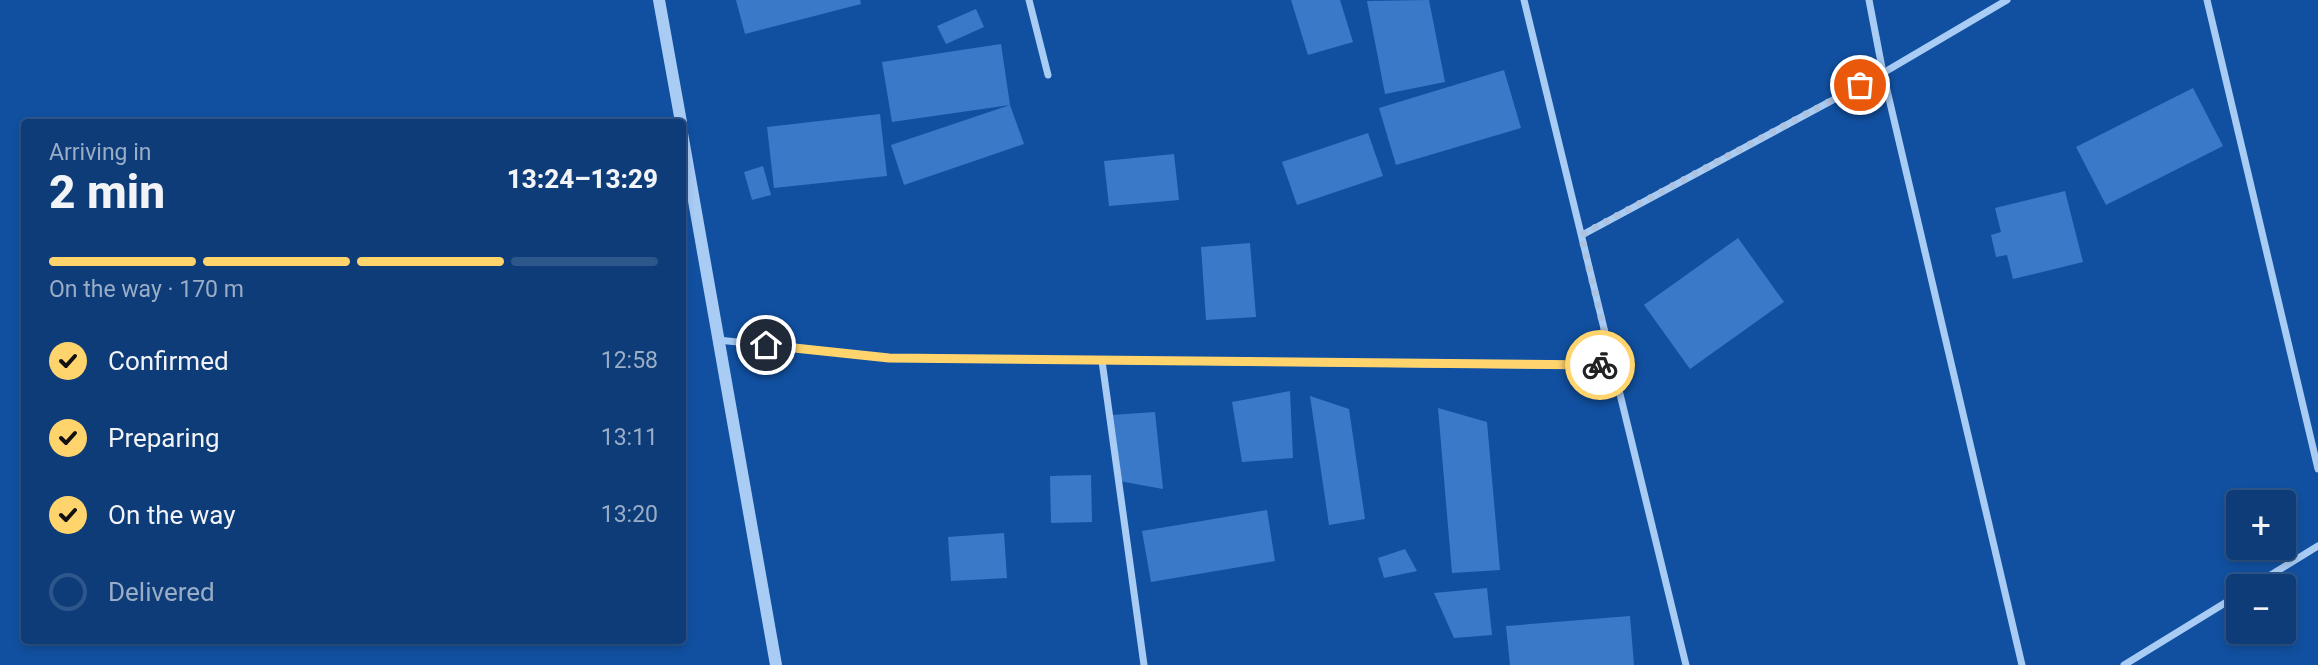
<!DOCTYPE html>
<html lang="en">
<head>
<meta charset="utf-8">
<style>
  :root { --surface:#0d3c78; --page:#16437d; --text:#f1f3f6; --muted:#9aadc6; --line:#2d568a; --accent:#ffd46d }
  body { margin:0; font-family:Roboto,sans-serif; background:var(--page); color:var(--text); height:100vh; display:flex; flex-direction:column; font-size:26px; white-space:nowrap }
  * { box-sizing:border-box; margin:0 }
  p { font-size:23px; color:var(--muted) }
  .icon { flex:none; width:38px; height:38px; fill:none; stroke:currentColor; stroke-width:2; stroke-linecap:round; stroke-linejoin:round }
  .map { position:relative; flex:1; overflow:hidden }
  .details { position:absolute; left:21px; top:119px; width:665px; height:525px; display:flex; flex-direction:column; background:var(--surface); border-radius:7px; box-shadow:0 4px 10px #0003,0 0 0 2px var(--line) }
  .details>* { flex:none }
  .fabs { position:absolute; left:2226px; top:490px; display:grid; gap:14px }
  .fabs a { display:grid; place-items:center; width:70px; height:70px; border-radius:7px; background:var(--surface); box-shadow:0 4px 10px #0003,0 0 0 2px var(--line); font-size:35px }
  .pin { position:absolute; display:grid; place-items:center; width:60px; height:60px; color:#fff; margin:-30px; border:4px solid #fff; border-radius:50%; box-shadow:0 2px 7px #0007 }
  .courier { position:absolute; display:grid; place-items:center; width:70px; height:70px; margin:-35px; border:5px solid #ffd46d; border-radius:50%; background:#fff; color:#222; box-shadow:0 2px 9px #0007 }
  .summary em { font-style:normal; font-weight:800 }
  .summary div { display:flex; flex-direction:column-reverse }
  .summary { display:flex; align-items:center; justify-content:space-between; height:119px; padding:0 28px }
  h1 { font-size:46px; font-weight:800; line-height:52px }
  .bar { display:grid; grid-template-columns:repeat(4,1fr); gap:10px 7px; align-content:center; height:84px; padding:0 28px }
  .bar i { height:9px; border-radius:5px; background:var(--line) }
  .bar .current { background:var(--accent) }
  .bar p { grid-column:span 4 }
  ol { padding:0 28px; list-style:none }
  li { display:flex; align-items:center; gap:21px; height:77px }
  li p { margin-inline-start:auto }
  li .icon { padding:7px; border-radius:50%; background:var(--accent); color:#111; stroke-width:4 }
  li:last-child { color:var(--muted) }
  li i { width:38px; height:38px; border:4px solid var(--line); border-radius:50% }
  .map>svg:first-child { display:block }
  .building { fill:#3a79c7 }
  .lines { fill:none; stroke-linecap:round; stroke-linejoin:round }
  .minor { stroke:#a9ccf5; stroke-width:7 }
  .tertiary { stroke:#a9ccf5; stroke-width:12 }
  .done { stroke:#acc2de; stroke-width:7; stroke-dasharray:0 12.6 }
  .route { stroke:#ffd46d; stroke-width:9 }
</style>
</head>
<body>
<div class="map">
<svg width="2318" height="665" viewBox="0 0 2318 665">
  <rect width="100%" height="100%" fill="#1150a0"/>
  <g class="building">
    <path d="M736,0H860L861,4L745,34Z"/>
    <path d="M1291,0H1340L1353,42L1308,55Z"/>
    <path d="M1429,0L1445,82L1385,94L1367,1Z"/>
    <path d="M976,9L984,27L946,44L937,26Z"/>
    <path d="M1001,44L1010,105L892,122L882,62Z"/>
    <path d="M1504,70L1521,128L1396,165L1379,108Z"/>
    <path d="M2193,88L2223,146L2106,205L2076,147Z"/>
    <path d="M1010,105L1024,144L904,185L891,145Z"/>
    <path d="M880,114L887,176L774,188L767,127Z"/>
    <path d="M1368,133L1383,176L1297,205L1282,162Z"/>
    <path d="M1174,154L1179,200L1109,206L1104,161Z"/>
    <path d="M763,166L771,195L752,200L744,172Z"/>
    <path d="M2065,191L2083,262L2013,279L2007,255L1996,257L1991,235L2001,232L1995,208Z"/>
    <path d="M1738,238L1784,302L1690,369L1644,305Z"/>
    <path d="M1250,243L1256,317L1206,320L1201,247Z"/>
    <path d="M1290,391L1293,458L1242,462L1232,402Z"/>
    <path d="M1310,396L1349,409L1365,519L1329,525Z"/>
    <path d="M1438,408L1487,422L1500,570L1452,573Z"/>
    <path d="M1155,412L1163,489L1119,481L1111,415Z"/>
    <path d="M1091,475L1092,522L1051,523L1050,476Z"/>
    <path d="M1267,510L1275,561L1151,582L1142,531Z"/>
    <path d="M1004,533L1007,578L951,581L948,537Z"/>
    <path d="M1405,549L1417,571L1384,578L1378,558Z"/>
    <path d="M1487,588L1492,635L1454,638L1434,593Z"/>
    <path d="M1630,616L1634,665H1510L1506,626Z"/>
  </g>
  <g class="lines">
    <g class="minor">
      <path d="M1029,0L1048,75"/>
      <path d="M1524,0L1686,665"/>
      <path d="M1869,0L1883,73L2022,665"/>
      <path d="M2207,0L2318,469"/>
      <path d="M1582,235L1883,73L2007,0"/>
      <path d="M718,340L889,358L1613,366"/>
      <path d="M1102,361L1144,665"/>
      <path d="M2253,586L2318,546"/>
      <path d="M2124,665L2238,595"/>
    </g>
    <g class="tertiary">
      <path d="M659,0L681,122"/>
      <path d="M682,133L776,665"/>
    </g>
  </g>
  <g class="lines">
    <path class="done" d="M1600,365L1613,366L1581,235L1860,85"/>
    <path class="route" d="M766,345L889,358L1600,365"/>
  </g>
</svg>
<div class="fabs">
<a>+</a>
<a>−</a>
</div>
<div class="pin" style="left:1860px;top:85px;background:#ea580c"><svg class="icon" aria-label="bag" viewBox="0 0 24 24"><path d="M5 8h14l-1 12H6zM9 8a3 3 0 0 1 6 0"/></svg></div>
<div class="pin" style="left:766px;top:345px;background:#1f2937"><svg class="icon" aria-label="home" viewBox="0 0 24 24"><path d="M3 11l9-7 9 7M6 9v11h12V9"/></svg></div>
<div class="courier" style="left:1600px;top:365px"><svg class="icon" aria-label="bike" viewBox="0 0 24 24"><circle cx="6" cy="16" r="4"/><circle cx="18" cy="16" r="4"/><path d="M6 16l4-8h5l3 8M10 8l3 8H6M13 5h3"/></svg></div>
<section class="details">
<div class="summary"><div><h1>2 min</h1><p>Arriving in</p></div><em>13:24–13:29</em></div>
<div class="bar"><i class="current"></i><i class="current"></i><i class="current"></i><i></i><p>On the way · 170 m</p></div>
<ol>
<li><svg class="icon" aria-label="check" viewBox="0 0 24 24"><path d="M5 12l5 5 9-10"/></svg>Confirmed<p>12:58</p></li>
<li><svg class="icon" aria-label="check" viewBox="0 0 24 24"><path d="M5 12l5 5 9-10"/></svg>Preparing<p>13:11</p></li>
<li><svg class="icon" aria-label="check" viewBox="0 0 24 24"><path d="M5 12l5 5 9-10"/></svg>On the way<p>13:20</p></li>
<li><i></i>Delivered</li>
</ol>
</section>
</div>
</body>
</html>
